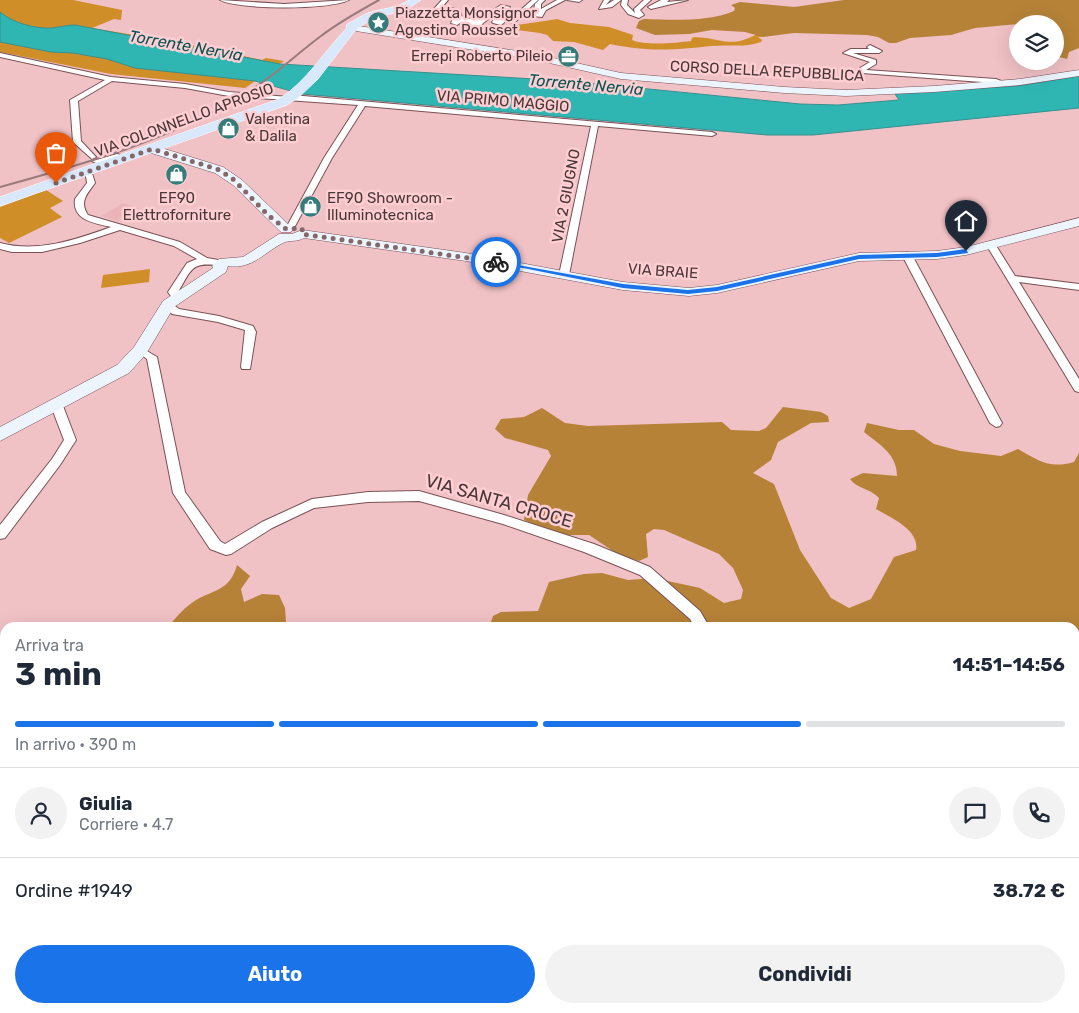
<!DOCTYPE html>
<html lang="it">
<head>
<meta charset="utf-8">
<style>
  :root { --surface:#fff; --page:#f2f2f3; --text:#1f2937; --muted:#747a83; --line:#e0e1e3; --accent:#1a73e8 }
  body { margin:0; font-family:Rubik,sans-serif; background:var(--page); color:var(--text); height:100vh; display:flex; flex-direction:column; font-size:19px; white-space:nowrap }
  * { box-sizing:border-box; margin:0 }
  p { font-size:16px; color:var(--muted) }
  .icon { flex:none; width:28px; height:28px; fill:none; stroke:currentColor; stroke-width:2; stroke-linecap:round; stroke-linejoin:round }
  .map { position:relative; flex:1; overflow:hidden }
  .panel { position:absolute; left:0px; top:622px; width:1080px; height:391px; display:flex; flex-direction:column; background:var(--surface); border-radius:15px 15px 0 0; box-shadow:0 5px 20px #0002 }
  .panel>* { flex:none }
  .fabs { position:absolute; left:1009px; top:15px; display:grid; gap:10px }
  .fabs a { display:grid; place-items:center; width:55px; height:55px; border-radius:50%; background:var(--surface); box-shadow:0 5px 20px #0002; font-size:25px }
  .pin { position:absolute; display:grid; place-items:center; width:42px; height:42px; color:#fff; margin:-51px -21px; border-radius:50% 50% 50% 0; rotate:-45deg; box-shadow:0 0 5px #0007 }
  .pin .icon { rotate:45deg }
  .courier { position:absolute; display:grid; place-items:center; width:50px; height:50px; margin:-25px; border:4px solid #1a73e8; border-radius:50%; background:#fff; color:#222; box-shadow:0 1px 6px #0007 }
  .overview em { font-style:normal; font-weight:700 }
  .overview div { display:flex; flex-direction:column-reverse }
  .overview { display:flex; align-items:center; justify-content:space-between; height:85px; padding:0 15px }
  h1 { font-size:32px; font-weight:700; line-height:38px }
  .bar { display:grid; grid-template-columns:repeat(4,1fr); gap:8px 5px; align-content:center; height:60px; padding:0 15px }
  .bar i { height:6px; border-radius:4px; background:var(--line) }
  .bar .on { background:var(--accent) }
  .bar p { grid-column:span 4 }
  .line { display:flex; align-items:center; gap:12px; padding:0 15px; border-top:1px solid var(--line) }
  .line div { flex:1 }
  .round { display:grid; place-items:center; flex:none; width:52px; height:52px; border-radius:26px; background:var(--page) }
  .cta { display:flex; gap:10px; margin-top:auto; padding:10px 15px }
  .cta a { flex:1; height:58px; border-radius:30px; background:var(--accent); color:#fff; font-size:20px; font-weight:700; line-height:58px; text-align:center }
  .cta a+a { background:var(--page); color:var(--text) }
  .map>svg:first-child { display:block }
  .built { fill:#ebb4b9 }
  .green { fill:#cf8e27 }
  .forest { fill:#b68238 }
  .water { fill:#2fb6b3; stroke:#37908e }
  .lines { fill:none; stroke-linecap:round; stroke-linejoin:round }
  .street-casing { stroke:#7a5256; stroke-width:2 }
  .secondary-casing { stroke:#7a5256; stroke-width:1 }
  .primary-casing { stroke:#fff; stroke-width:1 }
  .street { fill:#fff; fill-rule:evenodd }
  .secondary { fill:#ecf4fd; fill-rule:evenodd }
  .primary { fill:#d9e8fb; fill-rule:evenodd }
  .rail { stroke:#9a7a7c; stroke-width:2 }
  .route { fill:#1a73e8 }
  .done { stroke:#836769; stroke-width:5; stroke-dasharray:0 9 }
  .labels { text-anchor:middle; stroke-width:5; stroke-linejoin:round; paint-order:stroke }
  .far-poi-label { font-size:15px; fill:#493738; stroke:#feced2; text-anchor:start }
  .far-street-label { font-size:15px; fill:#493738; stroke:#feced2 }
  .far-water-label { font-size:16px; font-style:italic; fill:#045352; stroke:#feced2 }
  .street-label { font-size:18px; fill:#493738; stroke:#feced2 }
</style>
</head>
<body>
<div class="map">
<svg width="1079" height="1013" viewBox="0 0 1079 1013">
  <rect width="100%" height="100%" fill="#f0c1c5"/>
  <path class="built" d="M123,203L139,208L117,221L102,216Z"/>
  <g class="green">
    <path d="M0,0H73L122,10L121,20L114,19L92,28L182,43L262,60L266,58L284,61L245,88L111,74L0,52Z"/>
    <path d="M557,19L570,23L609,27L633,35L632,40C646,46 676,43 691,41L692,38L695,37C722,38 730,49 757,34L763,37H758L762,40L761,42C744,48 729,44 711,46C673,50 649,52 610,44L603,50L574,42L553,41L547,35L540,33L517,30L496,32L491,30L493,28C514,25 536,23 557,19Z"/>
    <path d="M46,190L63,201L50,208L62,217L9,243L0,238V207Z"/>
    <path d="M150,269L149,282L101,288L103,275Z"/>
  </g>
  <g class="forest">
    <path d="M844,0H1079V48L1069,52L1067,59L1055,56V24H1018L975,28L951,35L910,38L896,43H889L878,37L867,35L794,33L763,37L745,32L712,30L689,34L655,35L636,28L639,21L644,19C673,20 708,22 734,11L735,8L731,5L740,2L794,7Z"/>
    <path d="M783,407L821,412L828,416L829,422L811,423L778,442L771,460L753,473L774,484L800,550L831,598L849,608L871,599L894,557L916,550C920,530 890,517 876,509L879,498C870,488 857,489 850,479L863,473L897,476C897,454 880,445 864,432L867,423L899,430H914L934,444L960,451L1001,456L1018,449C1039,461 1050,469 1074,462L1079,453V746L1075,744V628H489L493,616L501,612L538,611L549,582L584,574L602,573L628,580L654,578L700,588L724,603L741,599L743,590L733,568L719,554L664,530L654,529L646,534L648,557L639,561L619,555L589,535H558L524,520L528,495L551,456L548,450L505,438L495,429L501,419L524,417L542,408L565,423L588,426L722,422L731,430L759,431L766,428Z"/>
    <path d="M237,565L250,576L241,589L244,602L262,594L279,595L285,608L286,622L295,627H171L170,625C178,615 185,607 196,600C216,589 230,590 237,565Z"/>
    <path d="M305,1009H425L427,1013H301Z"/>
  </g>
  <path class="water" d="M0,12C13,23 35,29 52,28C60,27 67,25 75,25L280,64L568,81L800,104L838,105L899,100L895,94L1018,86L1079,76V108L813,135H767L302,94L255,81L135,68L107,59L73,53L51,52L0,42Z"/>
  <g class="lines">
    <defs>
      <g id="street">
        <path d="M220,0L284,4L349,0C331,10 238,10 220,0Z"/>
        <path d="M442,0H448L442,7L456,9L461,14L460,16L467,17L468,19L476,17L478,20L501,5L510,7L504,14L516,9L519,11L516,14L532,0H538L514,23L506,21L501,25L493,23L492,22L501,10L483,23L480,28L473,31L468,27L461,26L460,23L457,25L451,23L455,14L452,12L432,13V11Z"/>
        <path d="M539,0H545L541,4V9L557,0H565L546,10L542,17L533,16L535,4Z"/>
        <path d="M567,0H582L579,2Z"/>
        <path d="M604,0H610L606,5L614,0H621L612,7L599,9Z"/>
        <path d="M622,0H628L627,5L635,13L634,9L644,0H651L640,10L644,15L639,18L628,14L621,5Z"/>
        <path d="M661,0H669L667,2L688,0L651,9L648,7Z"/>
        <path d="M870,45L882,51L879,53H853L876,60V64L866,70L996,79L1009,84L1005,86L995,83L862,73L860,68L870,62L843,53L851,49H869L867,47Z"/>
        <path d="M0,53L111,77L185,84L229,92L288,97L292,95L712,132L716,134L712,136L598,126L569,275L564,278L559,275L591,126L365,106L332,158L294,228L290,231L286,228L324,158L358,105L229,96L185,88L112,81L78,101L81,141L96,157L92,159L73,142L70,100L105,80L0,57Z"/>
        <path d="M117,154L132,158L128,160L117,158L96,163L92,161Z"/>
        <path d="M85,170H91L95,183C87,194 79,202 88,215L180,242L207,258L224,261L226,263L221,266C191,261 192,269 178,292L181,297L176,300L173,299L168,292L187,263L197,259L174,246L120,230L80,243L42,252H12L0,249V243C37,253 75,240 111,227C95,223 72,221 75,199L87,183Z"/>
        <path d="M992,243L995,244L1015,276L1079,284V290L1019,282L1079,379V392L1075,391L987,246Z"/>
        <path d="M907,252L912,255L1002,423L1000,426L996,427L990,423L902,255Z"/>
        <path d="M168,301L179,309L219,316L253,326L256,332L250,369H242L241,367L245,330L218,322L172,314L163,304Z"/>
        <path d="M140,347L157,357L185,492L220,541L225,544L262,522L312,499L368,492L419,491L504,515L594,544L650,567L700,611L710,628H695L690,619L640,575L584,552L503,524L419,501L368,502L314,508L272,528L231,554L226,555L210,549L173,493L147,359L135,350Z"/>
        <path d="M57,402L63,406L76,440L60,465L5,538L0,539V525L52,459L64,440L51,406Z"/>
        <path d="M1075,757L1079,758V774L1075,773Z"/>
      </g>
      <g id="secondary">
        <path d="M359,26L536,54L621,73L784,87L846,90L934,86L1020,79L1079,70V76L1020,85L934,92L846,96L784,93L621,79L536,60L356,31V27Z"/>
        <path d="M152,145L223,167L242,180L293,229L291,232H281L233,185L215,173L148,152L146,149L148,146Z"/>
        <path d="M1079,218V226L966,255L937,259L859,261L717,293L689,296L623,290L466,261L304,238C297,242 291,240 285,242C265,251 253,270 228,266L226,272L174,307L146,354L129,373L0,441V427L117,365L134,347L163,301L213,268L212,266L219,259L243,257L279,234H292L302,230L466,253L623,282L689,288L717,285L859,253L937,251L966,247Z"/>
      </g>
      <path id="primary" d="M409,0H421L406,10L374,18L357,28L318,79L299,97L287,105L0,206V197L279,99C307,81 323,53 346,29L347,24C355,21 360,16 368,13C382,8 397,9 409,0Z"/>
    </defs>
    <use href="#street" class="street-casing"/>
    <use href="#secondary" class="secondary-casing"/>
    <use href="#primary" class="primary-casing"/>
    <use href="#street" class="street"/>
    <use href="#secondary" class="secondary"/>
    <use href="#primary" class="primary"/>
    <path class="rail" d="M0,187C84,164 167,141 242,96C271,79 294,56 321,36C339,22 359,11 379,0"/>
  </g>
  <path class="route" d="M966,249L968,253L937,257L859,259L717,291L688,294L623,288L493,262L496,261L623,284L688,290L717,287L859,255L937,253Z"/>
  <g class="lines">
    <path class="done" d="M56,183L152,149L217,169L232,178L269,216L286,229L301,228L303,231L302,234L496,262"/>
  </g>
  <defs>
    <symbol id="sight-disc" viewBox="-11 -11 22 22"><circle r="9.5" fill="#337c7a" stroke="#feced2"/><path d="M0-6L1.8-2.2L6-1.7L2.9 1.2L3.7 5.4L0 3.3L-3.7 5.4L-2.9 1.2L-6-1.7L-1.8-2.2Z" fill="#fff"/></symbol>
    <symbol id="office-disc" viewBox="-11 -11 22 22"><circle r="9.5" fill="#337c7a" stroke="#feced2"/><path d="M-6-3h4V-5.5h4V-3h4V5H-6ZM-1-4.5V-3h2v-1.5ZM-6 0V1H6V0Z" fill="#fff"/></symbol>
    <symbol id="shop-disc" viewBox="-11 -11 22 22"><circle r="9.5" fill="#337c7a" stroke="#feced2"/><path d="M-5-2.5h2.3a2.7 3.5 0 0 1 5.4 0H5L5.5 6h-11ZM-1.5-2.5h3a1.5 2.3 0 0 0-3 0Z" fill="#fff"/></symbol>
  </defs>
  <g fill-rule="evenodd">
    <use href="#sight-disc" x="366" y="10" width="25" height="25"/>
    <use href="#office-disc" x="556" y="44" width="25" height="25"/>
    <use href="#shop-disc" x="216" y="116" width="25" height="25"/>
    <use href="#shop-disc" x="164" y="162" width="25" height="25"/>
    <use href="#shop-disc" x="298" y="194" width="25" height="25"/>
  </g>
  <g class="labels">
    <g class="far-poi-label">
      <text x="395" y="18">Piazzetta Monsignor<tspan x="395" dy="17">Agostino Rousset</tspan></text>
      <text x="553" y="61" text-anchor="end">Errepi Roberto Pileio</text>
      <text x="245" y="124">Valentina<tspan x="245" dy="17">&amp; Dalila</tspan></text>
      <text x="177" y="203" text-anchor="middle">EF90<tspan x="177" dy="17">Elettroforniture</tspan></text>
      <text x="327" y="203">EF90 Showroom -<tspan x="327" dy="17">Illuminotecnica</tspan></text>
    </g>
    <g class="far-street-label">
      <text transform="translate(767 71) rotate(3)" y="5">CORSO DELLA REPUBBLICA</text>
      <text transform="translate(503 101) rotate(5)" y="5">VIA PRIMO MAGGIO</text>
      <text transform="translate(184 120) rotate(-20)" y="5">VIA COLONNELLO APROSIO</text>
      <text transform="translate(566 196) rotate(-79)" y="5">VIA 2 GIUGNO</text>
      <text transform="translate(663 271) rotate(4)" y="5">VIA BRAIE</text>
    </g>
    <g class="far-water-label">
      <text transform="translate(186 45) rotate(10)" y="6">Torrente Nervia</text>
      <text transform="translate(586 84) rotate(5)" y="6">Torrente Nervia</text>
    </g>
    <g class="street-label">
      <text transform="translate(499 501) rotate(16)" y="6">VIA SANTA CROCE</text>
    </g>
  </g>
</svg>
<div class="fabs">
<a><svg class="icon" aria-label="layers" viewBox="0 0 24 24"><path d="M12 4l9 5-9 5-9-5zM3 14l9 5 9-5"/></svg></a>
</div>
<div class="pin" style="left:56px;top:183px;background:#ea580c"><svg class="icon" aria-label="bag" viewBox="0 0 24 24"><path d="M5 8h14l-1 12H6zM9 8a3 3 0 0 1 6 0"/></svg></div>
<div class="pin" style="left:966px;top:251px;background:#1f2937"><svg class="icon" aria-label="home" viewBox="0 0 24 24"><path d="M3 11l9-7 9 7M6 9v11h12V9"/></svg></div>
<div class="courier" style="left:496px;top:262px"><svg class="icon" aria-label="bike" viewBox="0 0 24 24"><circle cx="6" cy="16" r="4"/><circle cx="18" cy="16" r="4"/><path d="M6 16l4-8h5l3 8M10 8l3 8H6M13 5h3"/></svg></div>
<section class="panel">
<div class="overview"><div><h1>3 min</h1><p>Arriva tra</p></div><em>14:51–14:56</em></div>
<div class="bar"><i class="on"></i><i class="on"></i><i class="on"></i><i></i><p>In arrivo · 390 m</p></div>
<div class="line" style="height:90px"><a class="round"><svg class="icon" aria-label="person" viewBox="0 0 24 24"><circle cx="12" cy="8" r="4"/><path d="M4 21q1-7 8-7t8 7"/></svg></a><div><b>Giulia</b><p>Corriere · 4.7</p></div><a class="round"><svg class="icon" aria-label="chat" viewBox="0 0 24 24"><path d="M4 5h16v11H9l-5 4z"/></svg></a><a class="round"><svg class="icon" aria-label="phone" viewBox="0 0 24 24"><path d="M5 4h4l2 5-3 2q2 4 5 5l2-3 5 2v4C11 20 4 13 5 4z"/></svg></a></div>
<div class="line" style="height:65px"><div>Ordine #1949</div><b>38.72 €</b></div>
<div class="cta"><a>Aiuto</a><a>Condividi</a></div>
</section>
</div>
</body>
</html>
